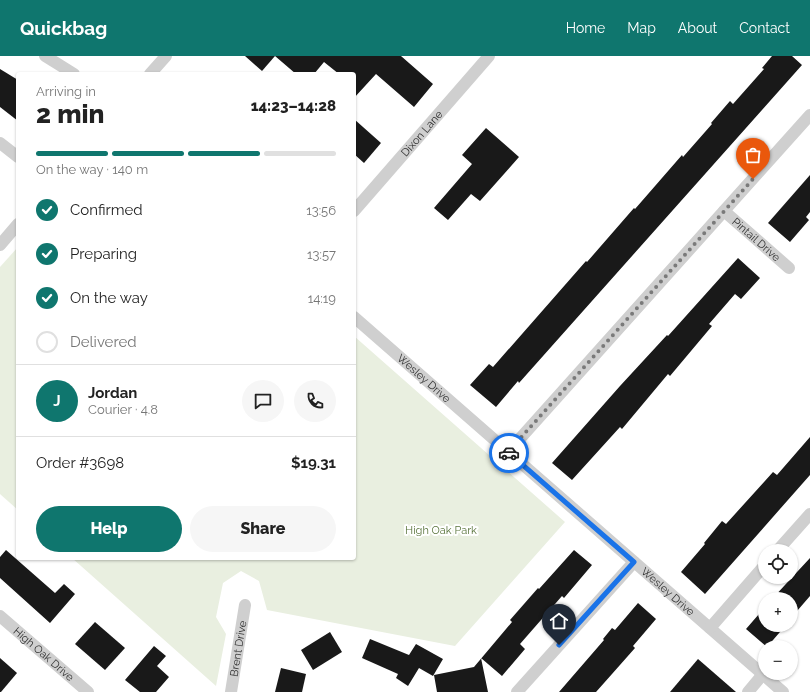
<!DOCTYPE html>
<html lang="en">
<head>
<meta charset="utf-8">
<style>
  :root { --surface:#fff; --page:#f6f6f6; --text:#222; --muted:#767676; --line:#e0e0e0; --accent:#0f766e }
  body { margin:0; font-family:Raleway,sans-serif; background:var(--page); color:var(--text); height:100vh; display:flex; flex-direction:column; font-size:15px; white-space:nowrap }
  * { box-sizing:border-box; margin:0 }
  p { font-size:13px; color:var(--muted) }
  .icon { flex:none; width:22px; height:22px; fill:none; stroke:currentColor; stroke-width:2; stroke-linecap:round; stroke-linejoin:round }
  .map { position:relative; flex:1; overflow:hidden }
  .sheet { position:absolute; left:16px; top:16px; width:340px; height:488px; display:flex; flex-direction:column; background:var(--surface); border-radius:4px; box-shadow:0 1px 3px #0004 }
  .sheet>* { flex:none }
  .fabs { position:absolute; left:758px; top:488px; display:grid; gap:8px }
  .fabs a { display:grid; place-items:center; width:40px; height:40px; border-radius:50%; background:var(--surface); box-shadow:0 1px 3px #0004; font-size:20px }
  .pin { position:absolute; display:grid; place-items:center; width:34px; height:34px; color:#fff; margin:-41px -17px; border-radius:50% 50% 50% 0; rotate:-45deg; box-shadow:0 0 4px #0007 }
  .pin .icon { rotate:45deg }
  .courier { position:absolute; display:grid; place-items:center; width:40px; height:40px; margin:-20px; border:3px solid #1a73e8; border-radius:50%; background:#fff; color:#222; box-shadow:0 1px 5px #0007 }
  .headline em { font-style:normal; font-weight:800 }
  .headline div { display:flex; flex-direction:column-reverse }
  .headline { display:flex; align-items:center; justify-content:space-between; height:68px; padding:0 20px }
  h1 { font-size:26px; font-weight:800; line-height:30px }
  .bar { display:grid; grid-template-columns:repeat(4,1fr); gap:6px 4px; align-content:center; height:48px; padding:0 20px }
  .bar i { height:5px; border-radius:3px; background:var(--line) }
  .bar .current { background:var(--accent) }
  .bar p { grid-column:span 4 }
  .line { display:flex; align-items:center; gap:10px; padding:0 20px; border-top:1px solid var(--line) }
  .line div { flex:1 }
  .round { display:grid; place-items:center; flex:none; width:42px; height:42px; border-radius:21px; background:var(--page) }
  ol { padding:0 20px; list-style:none }
  li { display:flex; align-items:center; gap:12px; height:44px }
  li p { margin-inline-start:auto }
  li .icon { padding:4px; border-radius:50%; background:var(--accent); color:#fff; stroke-width:4 }
  li:last-child { color:var(--muted) }
  li i { width:22px; height:22px; border:2px solid var(--line); border-radius:50% }
  .action { display:flex; gap:8px; margin-top:auto; padding:8px 20px }
  .action a { flex:1; height:46px; border-radius:24px; background:var(--accent); color:#fff; font-size:16px; font-weight:800; line-height:46px; text-align:center }
  .action a+a { background:var(--page); color:var(--text) }
  header { display:flex; align-items:center; gap:24px; box-sizing:border-box; height:56px; padding:0 20px; background:var(--accent); color:#fff }
  header strong { font-size:19px }
  nav { display:flex; gap:22px; margin-inline-start:auto; font-size:14px }
  .map>svg:first-child { display:block }
  .green { fill:#e9efe0 }
  .building { fill:#191919 }
  .lines { fill:none; stroke-linecap:round; stroke-linejoin:round }
  .minor { stroke:#cfcfcf; stroke-width:12 }
  .done { stroke:#7a7a7a; stroke-width:4; stroke-dasharray:0 7.2 }
  .route { stroke:#1a73e8; stroke-width:5 }
  .labels { text-anchor:middle; stroke-width:4; stroke-linejoin:round; paint-order:stroke }
  .street-label { font-size:11px; fill:#323232; stroke:#fff }
  .park-label { font-size:11px; fill:#58733b; stroke:#fff }
</style>
</head>
<body>
<header>
<strong>Quickbag</strong>
<nav><a>Home</a><a>Map</a><a>About</a><a>Contact</a></nav>
</header>
<div class="map">
<svg width="810" height="636" viewBox="0 0 810 636">
  <rect width="100%" height="100%" fill="#fff"/>
  <g class="green">
    <path d="M18,191V454L0,438V211Z"/>
    <path d="M354,280L565,466L455,590L267,554L259,525L241,515L223,527L216,561L226,578L216,630L72,502H354Z"/>
  </g>
  <g class="building">
    <path d="M245,0H275L262,15Z"/>
    <path d="M275,0H401L433,28L414,51L376,18L354,42V18H339L324,6L314,18H296Z"/>
    <path d="M772,0H792L802,9L519,327L518,325L496,351L470,329L489,308L493,311L586,205L587,206L634,152L635,153L682,99L683,101L712,68L711,67L730,45L733,48L764,13L762,12Z"/>
    <path d="M0,13L18,24V65L0,51Z"/>
    <path d="M354,63L381,87L364,107L354,98Z"/>
    <path d="M486,72L519,101L480,145L471,138L448,164L434,152L472,108L462,99Z"/>
    <path d="M810,119V156L806,161L809,164L790,186L768,167Z"/>
    <path d="M738,202L760,222L741,243L735,238L709,268L712,270L670,320L668,318L622,373L620,371L572,424L552,407L620,330L667,279L668,280Z"/>
    <path d="M810,381V419L705,538L681,516L705,488L704,487L722,465L726,468L773,416L777,419Z"/>
    <path d="M6,494L55,537L64,528L75,538L50,567L0,522V501Z"/>
    <path d="M574,494L592,509L564,542L562,540L520,588L525,593L502,620L481,602L488,636H437L434,619L474,611L512,566L510,564L538,532L539,533Z"/>
    <path d="M810,502V540L791,562V543H772Z"/>
    <path d="M638,547L656,563L633,590L635,592L612,618L596,636H559L604,584L603,583L612,572L615,574Z"/>
    <path d="M765,551V569H786L767,591L746,573Z"/>
    <path d="M95,566L125,592L105,614L75,588Z"/>
    <path d="M330,576L342,596L313,614L301,594Z"/>
    <path d="M370,583L409,599L416,588L443,603L433,620L419,612L408,630L396,622L398,618L362,602Z"/>
    <path d="M154,590L166,600L157,610L169,621L156,636H140L125,624Z"/>
    <path d="M0,602L17,617L1,636H0Z"/>
    <path d="M698,603L736,636H670Z"/>
    <path d="M281,612L306,618L302,636H275Z"/>
  </g>
  <g class="lines">
    <g class="minor">
      <path d="M45,0L74,18"/>
      <path d="M150,18L166,0"/>
      <path d="M0,87L18,101"/>
      <path id="s1" d="M354,155L489,0"/>
      <path id="s2" d="M724,155L789,212"/>
      <path d="M0,189L18,168"/>
      <path id="s3" d="M354,261L783,636"/>
      <path d="M508,396L810,59"/>
      <path d="M777,495L810,458"/>
      <path id="s4" d="M0,560L88,636"/>
      <path d="M710,572L765,509"/>
      <path id="s5" d="M231,636L245,549"/>
      <path d="M517,636L634,506"/>
      <path d="M748,636L763,618"/>
    </g>
  </g>
  <g class="lines">
    <path class="done" d="M509,397L508,396L753,123"/>
    <path class="route" d="M509,397L634,506L559,589"/>
  </g>
  <g class="labels">
    <g class="street-label">
      <text dy="4" stroke="none"><textPath href="#s1" startOffset="103">Dixon Lane</textPath></text>
      <text dy="4" stroke="none"><textPath href="#s2" startOffset="43">Pintail Drive</textPath></text>
      <text dy="4" stroke="none"><textPath href="#s3" startOffset="93">Wesley Drive</textPath></text>
      <text dy="4" stroke="none"><textPath href="#s3" startOffset="417">Wesley Drive</textPath></text>
      <text dy="4" stroke="none"><textPath href="#s5" startOffset="44">Brent Drive</textPath></text>
      <text dy="4" stroke="none"><textPath href="#s4" startOffset="58">High Oak Drive</textPath></text>
    </g>
    <g class="park-label">
      <text x="441" y="478">High Oak Park</text>
    </g>
  </g>
</svg>
<div class="fabs">
<a><svg class="icon" aria-label="locate" viewBox="0 0 24 24"><circle cx="12" cy="12" r="6"/><path d="M12 2v4M12 18v4M2 12h4M18 12h4"/></svg></a>
<a>+</a>
<a>−</a>
</div>
<div class="pin" style="left:753px;top:123px;background:#ea580c"><svg class="icon" aria-label="bag" viewBox="0 0 24 24"><path d="M5 8h14l-1 12H6zM9 8a3 3 0 0 1 6 0"/></svg></div>
<div class="pin" style="left:559px;top:589px;background:#1f2937"><svg class="icon" aria-label="home" viewBox="0 0 24 24"><path d="M3 11l9-7 9 7M6 9v11h12V9"/></svg></div>
<div class="courier" style="left:509px;top:397px"><svg class="icon" aria-label="car" viewBox="0 0 24 24"><path d="M5 17H2v-5l4-1 3-4h7l3 4 3 1v5h-3M9 17h6M6 11h13"/><circle cx="7" cy="17" r="2"/><circle cx="17" cy="17" r="2"/></svg></div>
<section class="sheet">
<div class="headline"><div><h1>2 min</h1><p>Arriving in</p></div><em>14:23–14:28</em></div>
<div class="bar"><i class="current"></i><i class="current"></i><i class="current"></i><i></i><p>On the way · 140 m</p></div>
<ol>
<li><svg class="icon" aria-label="check" viewBox="0 0 24 24"><path d="M5 12l5 5 9-10"/></svg>Confirmed<p>13:56</p></li>
<li><svg class="icon" aria-label="check" viewBox="0 0 24 24"><path d="M5 12l5 5 9-10"/></svg>Preparing<p>13:57</p></li>
<li><svg class="icon" aria-label="check" viewBox="0 0 24 24"><path d="M5 12l5 5 9-10"/></svg>On the way<p>14:19</p></li>
<li><i></i>Delivered</li>
</ol>
<div class="line" style="height:72px"><b class="round" style="background:var(--accent);color:#fff">J</b><div><b>Jordan</b><p>Courier · 4.8</p></div><a class="round"><svg class="icon" aria-label="chat" viewBox="0 0 24 24"><path d="M4 5h16v11H9l-5 4z"/></svg></a><a class="round"><svg class="icon" aria-label="phone" viewBox="0 0 24 24"><path d="M5 4h4l2 5-3 2q2 4 5 5l2-3 5 2v4C11 20 4 13 5 4z"/></svg></a></div>
<div class="line" style="height:52px"><div>Order #3698</div><b>$19.31</b></div>
<div class="action"><a>Help</a><a>Share</a></div>
</section>
</div>
</body>
</html>
